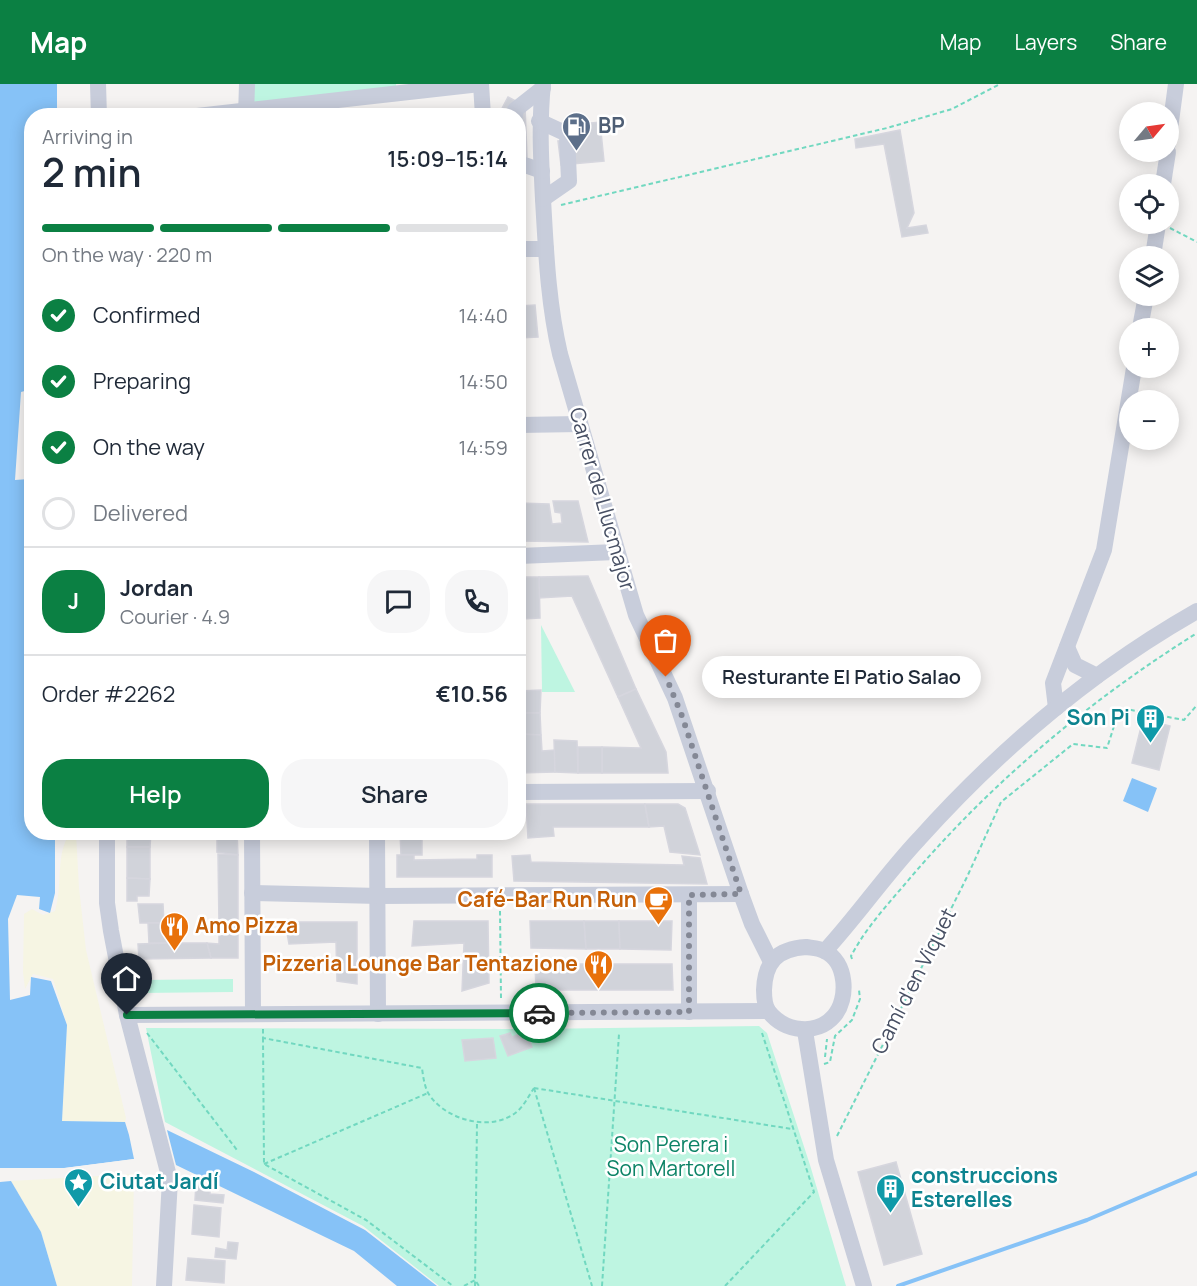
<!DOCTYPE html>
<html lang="en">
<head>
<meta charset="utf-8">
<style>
  :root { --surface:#fff; --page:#f6f6f7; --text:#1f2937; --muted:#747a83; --line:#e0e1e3; --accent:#0b8043 }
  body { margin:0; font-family:Manrope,sans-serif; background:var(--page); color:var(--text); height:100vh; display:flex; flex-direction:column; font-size:22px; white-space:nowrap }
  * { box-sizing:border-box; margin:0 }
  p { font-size:20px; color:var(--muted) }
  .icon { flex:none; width:33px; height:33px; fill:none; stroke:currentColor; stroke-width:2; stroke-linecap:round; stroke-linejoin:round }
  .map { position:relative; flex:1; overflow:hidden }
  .side { position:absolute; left:24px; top:24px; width:502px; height:732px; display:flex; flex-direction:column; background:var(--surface); border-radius:24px; box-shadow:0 3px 15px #0003 }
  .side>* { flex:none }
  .needle { width:39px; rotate:61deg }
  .buttons { position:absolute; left:1119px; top:18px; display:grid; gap:12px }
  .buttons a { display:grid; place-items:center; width:60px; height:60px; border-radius:50%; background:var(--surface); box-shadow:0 3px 15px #0003; font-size:30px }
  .pin { position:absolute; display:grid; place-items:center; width:51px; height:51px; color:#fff; margin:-62px -26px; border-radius:50% 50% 50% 0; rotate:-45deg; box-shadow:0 0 6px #0007 }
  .pin .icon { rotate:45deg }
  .courier { position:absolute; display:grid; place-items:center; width:60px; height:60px; margin:-30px; border:4px solid #0b8043; border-radius:50%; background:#fff; color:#222; box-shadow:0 2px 8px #0007 }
  .bubble { position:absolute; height:42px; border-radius:21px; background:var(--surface); box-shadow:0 3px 15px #0003; font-size:20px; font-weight:600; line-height:42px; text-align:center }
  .summary em { font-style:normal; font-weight:600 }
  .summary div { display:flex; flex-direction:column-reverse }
  .summary { display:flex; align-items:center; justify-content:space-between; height:102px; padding:0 18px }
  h1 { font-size:39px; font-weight:600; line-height:45px }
  .bar { display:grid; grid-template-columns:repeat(4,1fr); gap:9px 6px; align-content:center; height:72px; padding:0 18px }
  .bar i { height:8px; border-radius:4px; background:var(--line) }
  .bar .selected { background:var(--accent) }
  .bar p { grid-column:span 4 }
  .line { display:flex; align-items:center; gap:15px; padding:0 18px; border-top:2px solid var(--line) }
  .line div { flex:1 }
  .round { display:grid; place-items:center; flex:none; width:63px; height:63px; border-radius:24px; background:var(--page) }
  ol { padding:0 18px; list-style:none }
  li { display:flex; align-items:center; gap:18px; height:66px }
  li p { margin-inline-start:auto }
  li .icon { padding:6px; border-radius:50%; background:var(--accent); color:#fff; stroke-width:4 }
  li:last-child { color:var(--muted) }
  li i { width:33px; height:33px; border:3px solid var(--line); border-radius:50% }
  .cta { display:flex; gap:12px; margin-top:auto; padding:12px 18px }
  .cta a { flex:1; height:69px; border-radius:24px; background:var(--accent); color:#fff; font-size:24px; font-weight:600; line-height:69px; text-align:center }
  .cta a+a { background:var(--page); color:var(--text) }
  header { display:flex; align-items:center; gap:36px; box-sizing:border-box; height:84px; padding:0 30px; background:var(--accent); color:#fff }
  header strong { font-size:28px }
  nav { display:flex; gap:33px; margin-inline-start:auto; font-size:21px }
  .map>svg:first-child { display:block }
  .green { fill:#bef5e1 }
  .sand { fill:#f6f5e3 }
  .water { fill:#86c2f7 }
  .pier { fill:#f5f3f2 }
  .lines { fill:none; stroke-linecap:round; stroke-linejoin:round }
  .stream { stroke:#86c2f7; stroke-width:4 }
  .building { fill:#d1d3da; stroke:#d6d6de; stroke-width:1.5 }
  .path { stroke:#71d8c0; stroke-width:2; stroke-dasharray:4.5 3; stroke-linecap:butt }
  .minor { stroke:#c8cddb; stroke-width:16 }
  .done { stroke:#848895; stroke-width:6; stroke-dasharray:0 10.8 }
  .route { stroke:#0b8043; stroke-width:8 }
  .labels { text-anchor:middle; stroke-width:5; stroke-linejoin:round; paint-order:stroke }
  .service-label { font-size:21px; font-weight:bold; fill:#4e5e75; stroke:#fff; text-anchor:start }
  .street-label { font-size:21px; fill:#474f63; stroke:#fff }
  .culture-label { font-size:21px; font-weight:bold; fill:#0d838f; stroke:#fff; text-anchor:start }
  .food-label { font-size:21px; font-weight:bold; fill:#c56008; stroke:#fff; text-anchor:end }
  .park-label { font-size:21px; fill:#0c8366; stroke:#fff }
</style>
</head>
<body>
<header>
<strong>Map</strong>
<nav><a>Map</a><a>Layers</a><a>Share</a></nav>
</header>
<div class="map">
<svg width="1197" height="1202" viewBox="0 0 1197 1202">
  <rect width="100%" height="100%" fill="#f5f3f2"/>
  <g class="green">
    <path d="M247,0H396L397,10L246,27Z"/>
    <path d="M541,541L575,608H542Z"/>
    <path d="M233,895V908L140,909V896Z"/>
    <path d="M759,942L767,949L810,1081L846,1202H439L363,1142L165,1038L146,944L534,945Z"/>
  </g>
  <g class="sand">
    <path d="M70,749H76L79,804L86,866L126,1034L125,1038L62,1037L67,941L53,895L33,890L25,905L23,888L24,830L32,825L43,831L55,827C63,801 55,771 70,749Z"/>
    <path d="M134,1090L132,1202H57L41,1148L11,1097Z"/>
  </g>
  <g class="water">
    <path d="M0,0H57V31L32,32V305L21,308L15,396L29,395L31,391L32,748L55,749V809L50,829L39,825L40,813L17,811L8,835L10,916L30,911L31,893L51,897L67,941L62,1037L125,1038L129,1051L134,1075L64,1084H0Z"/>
    <path d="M1132,694L1157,704L1148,728L1123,717Z"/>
    <path d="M167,1046L254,1088L365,1146L437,1202H397L354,1167L176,1081Z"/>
    <path d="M11,1097L41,1148L57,1202H0V1098Z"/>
  </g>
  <path class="pier" d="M134,1075V1078L65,1087H0V1084H65Z"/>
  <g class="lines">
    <path class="stream" d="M898,1202L1087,1136L1197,1089"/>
  </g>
  <g class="building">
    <path d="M508,13L525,22L527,73L519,74V32H498Z"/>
    <path d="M600,38L604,77L561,81L558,57L575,56L572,41Z"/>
    <path d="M900,46L914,129L907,144L926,141L928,149L902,153L884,60L856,64L855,55Z"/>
    <path d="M535,221L538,253L519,254V222Z"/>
    <path d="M553,417H578L588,458L519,457V419L549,420L552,440L562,439L561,429L555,428Z"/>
    <path d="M588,492L636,605L618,613L572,512L539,514V493Z"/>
    <path d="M521,493H539L540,534L522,535Z"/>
    <path d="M636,605L666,668L668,689H602V663L641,664L618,613Z"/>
    <path d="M541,606L540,629H519V607Z"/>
    <path d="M519,629H540L541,651L519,650Z"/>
    <path d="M1143,635L1170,642L1159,686L1132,679Z"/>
    <path d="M519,650L541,651L542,667L555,666V688L519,689Z"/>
    <path d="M554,656L577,657L578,689L555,688Z"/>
    <rect x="578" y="663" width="24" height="26"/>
    <path d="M526,720H645L649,743H553L554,752L528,754Z"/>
    <path d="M645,720H678L685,724L700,771L670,768L664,742L649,743Z"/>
    <path d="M127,748H151L150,763H127Z"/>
    <path d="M217,748H237L238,771L217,768Z"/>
    <path d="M400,748H476V750L422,751V771H401Z"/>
    <path d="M127,763H150V795L127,794Z"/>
    <path d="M218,770L238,771V842H219Z"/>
    <path d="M397,771H414V776L477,775V771H492V793H397Z"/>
    <path d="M530,771L531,778L684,781L682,772L700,774L707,800L514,797L512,772Z"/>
    <path d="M127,794L150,795L149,812H137V817H127Z"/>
    <path d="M138,820H163L164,839H140Z"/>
    <path d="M414,837H488L489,899L462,907L464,859L412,862Z"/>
    <path d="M530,837H584L586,865L531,864Z"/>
    <path d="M584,837H619L620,865H586Z"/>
    <path d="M619,837H672L671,866L620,865Z"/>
    <path d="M285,838H357V900L337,897L336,858L289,860Z"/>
    <path d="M148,839H169L170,859H149Z"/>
    <path d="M219,842H238V874H211L207,859L219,860Z"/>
    <path d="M170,859H207L211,874L139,875L138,860Z"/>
    <path d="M535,880H672L673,906H536Z"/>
    <path d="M526,948L532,963L508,972L500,952L510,949L512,953Z"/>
    <path d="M493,954L496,974L465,977L462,956Z"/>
    <path d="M896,1078L922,1170L884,1181L858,1088Z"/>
    <path d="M196,1099H203L202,1106H210V1110L224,1111L223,1119L195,1116Z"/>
    <path d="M194,1121L221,1124L219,1153L192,1150Z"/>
    <path d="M228,1158L238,1159L236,1175L215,1173L216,1164L227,1166Z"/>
    <path d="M188,1174L225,1177L224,1199L186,1196Z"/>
  </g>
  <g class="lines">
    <g class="path">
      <path d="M561,121L887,44L952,25L1000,0"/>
      <path d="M1170,144L1197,158"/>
      <path d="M500,827L501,914"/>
      <path d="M852,875L851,872C867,842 890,818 911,793C993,697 1090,616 1197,549"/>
      <path d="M263,945V954L422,984C423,992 424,999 427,1007C442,1035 488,1048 514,1030C523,1024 528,1013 534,1004"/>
      <path d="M147,949L237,1066"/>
      <path d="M263,954L264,1080L366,1136L453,1202"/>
      <path d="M825,973L827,955"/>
      <path d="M824,980L830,978L835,952L852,936L860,915L859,906"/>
      <path d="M534,1004L792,1045"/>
      <path d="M534,1004L592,1202"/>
      <path d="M837,1052L967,793L1001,718L1073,660L1107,664L1116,636L1126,625L1184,636L1197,621"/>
      <path d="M264,1080L428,1009"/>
      <path d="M464,1202L475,1196L479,1202"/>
      <path d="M475,1202L477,1038"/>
      <path d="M602,1202L619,950"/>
      <path d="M725,1202L814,1108L762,949"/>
    </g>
    <g class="minor">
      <path d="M98,0L99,32"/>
      <path d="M481,0L483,32"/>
      <path d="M543,0C539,39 541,76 543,115C546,167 548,219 560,270L636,531L675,614L741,810L752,840L771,878"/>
      <path d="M197,32L480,0"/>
      <path d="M246,32L247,0"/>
      <path d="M515,32V26L543,4"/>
      <path d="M539,37L567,50L569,97L543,115"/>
      <path d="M1168,60L1176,0"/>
      <path d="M519,79L542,87"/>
      <path d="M1163,100L1168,68"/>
      <path d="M519,165H546"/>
      <path d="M1153,172L1158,140"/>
      <path d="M1140,244L1146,212"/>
      <path d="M519,341L580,340"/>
      <path d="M519,472L616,468"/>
      <path d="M1067,563L1075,581L1097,592"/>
      <path d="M1056,624L1053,599L1104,466L1134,284"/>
      <path d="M519,708L708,707"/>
      <path d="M107,748V819L111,847L127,931L170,1096L164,1202"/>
      <path d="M252,748L253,930"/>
      <path d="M377,748L378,930"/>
      <path d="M252,809L379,812L741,810"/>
      <path d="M806,863C812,864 819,864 824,867C847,877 849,915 834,932C817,952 785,948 769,928C765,923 764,913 764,906C765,878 777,865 806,863Z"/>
      <path d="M825,867C858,831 886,790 919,755C999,666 1093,586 1197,527"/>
      <path d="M689,928V811"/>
      <path d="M127,931L768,927"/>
      <path d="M805,947L826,1076L864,1202"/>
    </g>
  </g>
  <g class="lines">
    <path class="done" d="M539,929L689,928V811L741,810L682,632L666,593"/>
    <path class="route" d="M127,931L539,929"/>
  </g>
  <defs>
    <symbol id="fuel-pin" viewBox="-11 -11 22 30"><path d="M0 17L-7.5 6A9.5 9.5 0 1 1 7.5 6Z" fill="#5c6f8a" stroke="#fff"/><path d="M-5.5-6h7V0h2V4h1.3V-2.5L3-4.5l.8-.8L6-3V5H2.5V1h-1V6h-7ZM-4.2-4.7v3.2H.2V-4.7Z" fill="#fff"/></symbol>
    <symbol id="building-pin" viewBox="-11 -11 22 30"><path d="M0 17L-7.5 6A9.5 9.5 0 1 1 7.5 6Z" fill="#0f9aa8" stroke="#fff"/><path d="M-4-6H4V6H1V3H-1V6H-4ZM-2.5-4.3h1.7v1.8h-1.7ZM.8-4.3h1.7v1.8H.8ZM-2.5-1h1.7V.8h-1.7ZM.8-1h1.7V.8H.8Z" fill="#fff"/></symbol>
    <symbol id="cafe-pin" viewBox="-11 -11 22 30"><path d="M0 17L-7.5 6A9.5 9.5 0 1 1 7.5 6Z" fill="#e8710a" stroke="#fff"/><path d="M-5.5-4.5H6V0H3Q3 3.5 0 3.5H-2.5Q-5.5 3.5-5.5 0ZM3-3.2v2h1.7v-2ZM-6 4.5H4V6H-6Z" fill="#fff"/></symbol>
    <symbol id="restaurant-pin" viewBox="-11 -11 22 30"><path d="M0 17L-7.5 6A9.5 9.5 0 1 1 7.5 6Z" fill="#e8710a" stroke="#fff"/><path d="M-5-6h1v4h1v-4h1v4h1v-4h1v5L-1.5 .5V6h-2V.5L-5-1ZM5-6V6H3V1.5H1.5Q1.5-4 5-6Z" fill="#fff"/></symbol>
    <symbol id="sight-pin" viewBox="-11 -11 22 30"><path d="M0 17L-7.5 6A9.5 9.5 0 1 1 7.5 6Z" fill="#0f9aa8" stroke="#fff"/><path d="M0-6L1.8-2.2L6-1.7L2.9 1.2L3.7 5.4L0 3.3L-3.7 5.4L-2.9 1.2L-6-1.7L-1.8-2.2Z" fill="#fff"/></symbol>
  </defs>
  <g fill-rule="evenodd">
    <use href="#fuel-pin" x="560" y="26" width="33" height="45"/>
    <use href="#building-pin" x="1134" y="618" width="33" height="45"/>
    <use href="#cafe-pin" x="642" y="800" width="33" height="45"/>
    <use href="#restaurant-pin" x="158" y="826" width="33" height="45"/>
    <use href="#restaurant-pin" x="582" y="864" width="33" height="45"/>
    <use href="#sight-pin" x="62" y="1082" width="33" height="45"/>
    <use href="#building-pin" x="874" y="1088" width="33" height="45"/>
  </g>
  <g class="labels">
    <g class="service-label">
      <text x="598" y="49">BP</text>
    </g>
    <g class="street-label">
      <text transform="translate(602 415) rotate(74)" y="7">Carrer de Llucmajor</text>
      <text transform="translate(914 897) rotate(-63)" y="7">Camí d'en Viquet</text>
    </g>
    <g class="culture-label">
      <text x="1130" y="641" text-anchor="end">Son Pi</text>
      <text x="911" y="1099">construccions<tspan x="911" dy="24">Esterelles</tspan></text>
      <text x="100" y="1105">Ciutat Jardí</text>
    </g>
    <g class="food-label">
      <text x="637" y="823">Café-Bar Run Run</text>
      <text x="195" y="849" text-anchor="start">Amo Pizza</text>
      <text x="578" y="887">Pizzeria Lounge Bar Tentazione</text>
    </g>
    <g class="park-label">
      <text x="671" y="1068">Son Perera i<tspan x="671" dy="24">Son Martorell</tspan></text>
    </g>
  </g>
</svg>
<div class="buttons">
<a><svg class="needle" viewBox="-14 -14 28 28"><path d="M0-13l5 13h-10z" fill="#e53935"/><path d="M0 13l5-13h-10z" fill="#747a83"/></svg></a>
<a><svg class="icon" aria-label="locate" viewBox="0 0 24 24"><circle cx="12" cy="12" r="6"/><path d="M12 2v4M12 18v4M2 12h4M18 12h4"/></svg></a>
<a><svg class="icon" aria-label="layers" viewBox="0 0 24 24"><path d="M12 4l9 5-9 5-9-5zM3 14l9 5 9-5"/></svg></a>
<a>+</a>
<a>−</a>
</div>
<div class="pin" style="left:666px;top:593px;background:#ea580c"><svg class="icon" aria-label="bag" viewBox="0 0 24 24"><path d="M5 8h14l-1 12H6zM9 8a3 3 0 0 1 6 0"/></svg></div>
<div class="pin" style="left:127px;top:931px;background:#1f2937"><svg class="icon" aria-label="home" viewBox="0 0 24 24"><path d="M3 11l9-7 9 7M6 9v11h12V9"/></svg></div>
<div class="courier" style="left:539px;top:929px"><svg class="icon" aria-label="car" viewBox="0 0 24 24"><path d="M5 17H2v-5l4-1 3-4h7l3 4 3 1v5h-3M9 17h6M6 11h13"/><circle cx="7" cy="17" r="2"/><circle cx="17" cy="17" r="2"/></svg></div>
<div class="bubble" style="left:702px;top:572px;width:279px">Resturante El Patio Salao</div>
<section class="side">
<div class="summary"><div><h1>2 min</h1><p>Arriving in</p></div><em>15:09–15:14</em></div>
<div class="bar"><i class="selected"></i><i class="selected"></i><i class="selected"></i><i></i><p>On the way · 220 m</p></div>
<ol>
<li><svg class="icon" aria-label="check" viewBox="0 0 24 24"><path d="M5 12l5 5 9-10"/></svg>Confirmed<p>14:40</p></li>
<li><svg class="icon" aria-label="check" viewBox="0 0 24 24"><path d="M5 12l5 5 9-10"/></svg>Preparing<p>14:50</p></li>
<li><svg class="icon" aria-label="check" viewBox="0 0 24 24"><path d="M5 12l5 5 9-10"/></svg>On the way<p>14:59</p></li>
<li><i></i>Delivered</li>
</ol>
<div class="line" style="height:108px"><b class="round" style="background:var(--accent);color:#fff">J</b><div><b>Jordan</b><p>Courier · 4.9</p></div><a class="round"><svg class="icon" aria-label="chat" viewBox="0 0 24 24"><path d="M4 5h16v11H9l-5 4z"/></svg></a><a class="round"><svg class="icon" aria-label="phone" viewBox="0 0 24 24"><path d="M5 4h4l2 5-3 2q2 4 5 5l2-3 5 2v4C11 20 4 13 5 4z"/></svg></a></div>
<div class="line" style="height:78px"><div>Order #2262</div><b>€10.56</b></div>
<div class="cta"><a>Help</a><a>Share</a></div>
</section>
</div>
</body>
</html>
